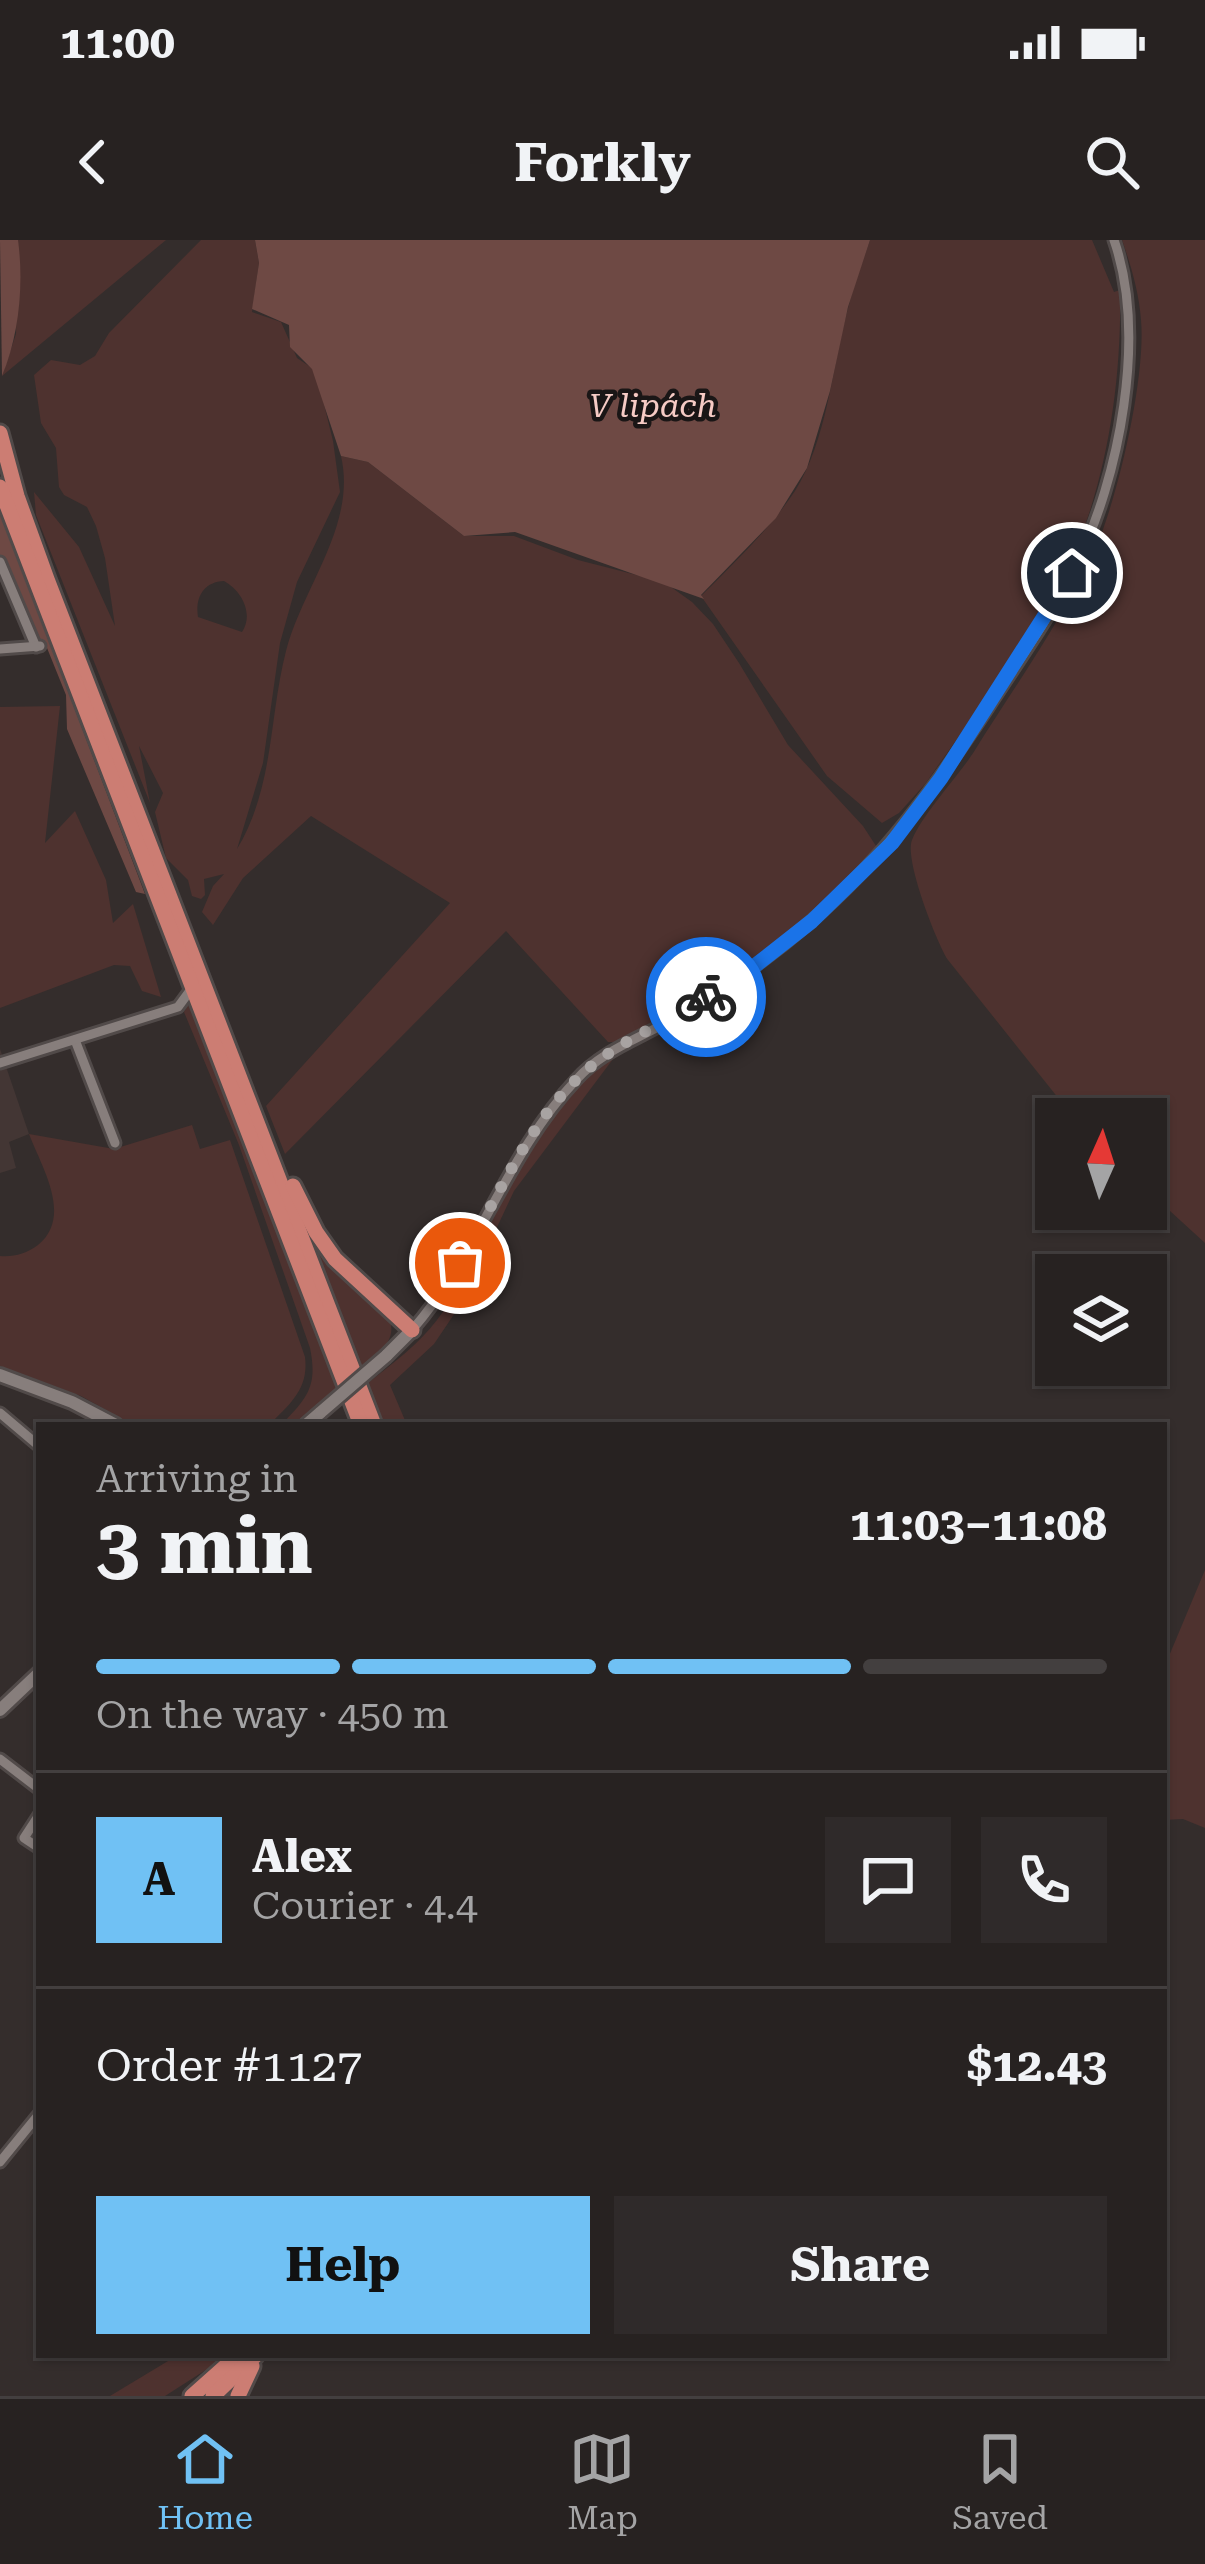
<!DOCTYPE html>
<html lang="en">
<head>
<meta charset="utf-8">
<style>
  :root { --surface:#272221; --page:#2f2a2a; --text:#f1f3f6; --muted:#a4a4a5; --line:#433f3f; --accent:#70c1f4 }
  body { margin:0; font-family:"Roboto Serif",serif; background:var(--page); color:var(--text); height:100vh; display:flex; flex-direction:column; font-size:45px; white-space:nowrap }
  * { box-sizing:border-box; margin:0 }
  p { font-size:39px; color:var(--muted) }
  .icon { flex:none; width:66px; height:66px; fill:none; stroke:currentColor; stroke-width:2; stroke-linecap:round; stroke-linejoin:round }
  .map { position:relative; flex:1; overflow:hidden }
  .sheet { position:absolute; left:36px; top:1182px; width:1131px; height:936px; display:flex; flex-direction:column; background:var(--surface); border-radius:0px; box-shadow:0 3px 9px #0004,0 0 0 3px var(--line) }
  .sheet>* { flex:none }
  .needle { width:78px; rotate:3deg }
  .fabs { position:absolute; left:1035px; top:858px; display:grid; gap:24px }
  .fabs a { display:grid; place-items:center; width:132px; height:132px; border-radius:0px; background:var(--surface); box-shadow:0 3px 9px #0004,0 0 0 3px var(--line); font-size:60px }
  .pin { position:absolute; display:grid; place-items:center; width:102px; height:102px; color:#fff; margin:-51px; border:6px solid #fff; border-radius:50%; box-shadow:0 3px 12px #0007 }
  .courier { position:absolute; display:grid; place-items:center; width:120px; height:120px; margin:-60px; border:9px solid #1a73e8; border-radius:50%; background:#fff; color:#222; box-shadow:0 3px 15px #0007 }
  .headline em { font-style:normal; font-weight:700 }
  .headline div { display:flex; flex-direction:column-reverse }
  .headline { display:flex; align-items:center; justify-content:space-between; height:204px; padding:0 60px }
  h1 { font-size:78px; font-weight:700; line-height:90px }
  .bar { display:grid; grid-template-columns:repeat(4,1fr); gap:18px 12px; align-content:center; height:144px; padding:0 60px }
  .bar i { height:15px; border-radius:9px; background:var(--line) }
  .bar .active { background:var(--accent) }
  .bar p { grid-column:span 4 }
  .line { display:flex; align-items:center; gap:30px; padding:0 60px; border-top:3px solid var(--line) }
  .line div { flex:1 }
  .round { display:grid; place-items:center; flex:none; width:126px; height:126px; border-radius:0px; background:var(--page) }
  .cta { display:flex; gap:24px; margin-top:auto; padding:24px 60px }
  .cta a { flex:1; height:138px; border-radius:0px; background:var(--accent); color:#111; font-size:48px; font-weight:700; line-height:138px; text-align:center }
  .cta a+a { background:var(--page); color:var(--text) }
  .status { display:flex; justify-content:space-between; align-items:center; height:84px; padding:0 60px; background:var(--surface); direction:ltr }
  .status svg { height:33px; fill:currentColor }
  header { display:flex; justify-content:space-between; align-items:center; height:156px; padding:0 60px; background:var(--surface); font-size:54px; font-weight:700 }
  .tabs { display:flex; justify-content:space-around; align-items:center; height:168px; border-top:3px solid var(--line); background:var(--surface); font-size:33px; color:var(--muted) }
  .tabs a { display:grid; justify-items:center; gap:6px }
  .tabs .active { color:var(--accent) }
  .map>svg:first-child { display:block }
  .built { fill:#433634 }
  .green { fill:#4e322f; fill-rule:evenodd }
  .forest { fill:#6e4944 }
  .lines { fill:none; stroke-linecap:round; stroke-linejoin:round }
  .minor-casing { stroke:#514a49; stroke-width:15 }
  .tertiary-casing { stroke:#514a49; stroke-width:18 }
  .trunk-casing { stroke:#514a49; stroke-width:21 }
  .minor { stroke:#877e7c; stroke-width:9 }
  .tertiary { stroke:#877e7c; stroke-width:12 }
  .trunk { stroke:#cc7d73; stroke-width:15 }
  .tertiary-bridge-casing { stroke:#514a49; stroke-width:18; stroke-linecap:butt }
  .tertiary-bridge { stroke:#877e7c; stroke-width:12 }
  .done { stroke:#a8a3a2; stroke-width:12; stroke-dasharray:0 21.6 }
  .route { stroke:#1a73e8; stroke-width:15 }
  .labels { text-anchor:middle; stroke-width:9; stroke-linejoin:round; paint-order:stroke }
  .park-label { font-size:33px; font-style:italic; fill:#f6cbc5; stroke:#1a1616 }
</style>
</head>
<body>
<div class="status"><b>11:00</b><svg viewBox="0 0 49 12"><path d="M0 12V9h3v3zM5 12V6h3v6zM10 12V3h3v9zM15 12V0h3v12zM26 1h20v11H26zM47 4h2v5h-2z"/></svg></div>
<header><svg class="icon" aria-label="back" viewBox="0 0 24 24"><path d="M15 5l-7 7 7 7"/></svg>Forkly<svg class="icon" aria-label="search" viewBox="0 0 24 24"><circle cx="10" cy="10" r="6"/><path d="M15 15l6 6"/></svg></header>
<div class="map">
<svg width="1205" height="2156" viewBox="0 0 1205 2156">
  <rect width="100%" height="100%" fill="#342d2c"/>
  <path class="built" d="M0,809L29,894L9,902L16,928L0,933Z"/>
  <g class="green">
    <path d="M18,0H166L2,136L16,94Z"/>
    <path d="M201,0H255L259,23L252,72L281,82L297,118L312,128L320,148L333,201L340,252L297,342L280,403L263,523L237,609C274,548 269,477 286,411C303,346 357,285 341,216L368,222L464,296H514L578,320L664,342L692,362L713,384L739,423L788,505L863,586L878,609L822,666L760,718L619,802H608L506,691L285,914L266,866L450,663L311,576L243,638L213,685L202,672L213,646L224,634L204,639L205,655L201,659L192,656L188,640L166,618L155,572L163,553L139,506L150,563L36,275L34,252L79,307L115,386L105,318L96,286L87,267L64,255L59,247L56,208L41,183L34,135L51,120L80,125L95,116L109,93ZM224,341C242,351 254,374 242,392L198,377C195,358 203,342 224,341Z"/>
    <path d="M870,0H1092L1114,52L1120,50C1122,144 1106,250 1064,336C1029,409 972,475 926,543L899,573L882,583L827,536L701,356C734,323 769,290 795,251C827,200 832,129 847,72C853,47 862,24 870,0Z"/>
    <path d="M1122,0H1205V1003L1146,949V879H1075L948,720C936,701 904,619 912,600C923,573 958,537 975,510C1015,446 1067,373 1097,305C1119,252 1146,136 1141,80C1139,52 1131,26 1122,0Z"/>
    <path d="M60,466L45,603L75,571L106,640L113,683L133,664L161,757L142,751L130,726L114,725L0,768V467Z"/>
    <path d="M188,764L338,1147L295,1185H281C307,1158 318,1147 310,1108L239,905L184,772Z"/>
    <path d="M643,800L613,819L514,951L461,1064L434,1104L390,1145L407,1185H383L368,1143C392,1124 419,1104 437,1080C499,997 532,831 643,800Z"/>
    <path d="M192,885L200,909L230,900L305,1117C309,1149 290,1164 269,1185H133L81,1156L0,1126V1016C14,1017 26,1014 38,1005C73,976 42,928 29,894L114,909Z"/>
    <path d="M311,999L390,1080C397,1103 376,1114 361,1128Z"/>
    <path d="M1205,1330V1588L1183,1579L1164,1580V1428Z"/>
    <path d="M178,2115H229L165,2156H110Z"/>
  </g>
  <g class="forest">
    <path d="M0,0H18C24,45 19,95 2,136Z"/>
    <path d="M255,0H870L848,67L830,151L807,228L776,278L701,355L704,359L515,292L464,296L368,222L341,216L312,129L290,107L289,85L252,69L259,23Z"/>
    <path d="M0,272L145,654L136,652L67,489L66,455L45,403L34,400L0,315Z"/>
  </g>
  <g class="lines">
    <defs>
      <g id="minor">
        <path d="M0,322L36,407"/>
        <path d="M0,409L40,406"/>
        <path d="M75,800L115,903"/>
        <path d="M0,823L178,767L192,748"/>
        <path d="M412,1090C478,1015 507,913 576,840C599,814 630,802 660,786C712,758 764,722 809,683C882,620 936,546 989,466C1018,421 1051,376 1075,327C1120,238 1147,95 1114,0"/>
        <path d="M0,1173L39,1206"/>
        <path d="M0,1519L39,1549"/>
        <path d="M39,1575L24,1598L39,1608"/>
        <path d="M0,1922L39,1874"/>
      </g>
      <g id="tertiary">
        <path d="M386,1116L412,1090"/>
        <path d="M0,1135L72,1162L116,1185"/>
        <path d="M306,1185L321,1172"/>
        <path d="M0,1470L39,1433"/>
      </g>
      <g id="trunk">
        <path d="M0,193L17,256L47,339L374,1185"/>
        <path d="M0,247L361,1185"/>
        <path d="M293,946L316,992L335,1019L412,1090"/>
        <path d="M192,2156L238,2115"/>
        <path d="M213,2156L256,2115"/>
        <path d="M238,2156L252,2126"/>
      </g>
    </defs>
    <use href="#minor" class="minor-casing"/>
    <use href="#tertiary" class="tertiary-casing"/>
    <use href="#trunk" class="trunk-casing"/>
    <use href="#minor" class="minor"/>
    <use href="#tertiary" class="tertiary"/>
    <use href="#trunk" class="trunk"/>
    <defs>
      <path id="tertiary-bridge" d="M321,1172L386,1116"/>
    </defs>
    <use href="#tertiary-bridge" class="tertiary-bridge-casing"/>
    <use href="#tertiary-bridge" class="tertiary-bridge"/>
  </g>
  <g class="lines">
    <path class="done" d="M460,1023C496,961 527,885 580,836C616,802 664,784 706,757"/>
    <path class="route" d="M706,757L756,725L812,681L892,603L941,538L1072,333"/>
  </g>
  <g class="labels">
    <g class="park-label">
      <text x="653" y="177">V lipách</text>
    </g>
  </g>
</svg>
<div class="fabs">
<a><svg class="needle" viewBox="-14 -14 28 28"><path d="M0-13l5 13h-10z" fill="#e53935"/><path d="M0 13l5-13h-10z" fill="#a4a4a5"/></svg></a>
<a><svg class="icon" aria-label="layers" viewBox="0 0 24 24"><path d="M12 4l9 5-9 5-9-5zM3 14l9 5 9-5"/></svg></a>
</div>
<div class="pin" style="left:460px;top:1023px;background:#ea580c"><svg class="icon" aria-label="bag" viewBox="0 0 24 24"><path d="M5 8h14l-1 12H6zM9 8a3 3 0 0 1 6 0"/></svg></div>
<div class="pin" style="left:1072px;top:333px;background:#1f2937"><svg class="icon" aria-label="home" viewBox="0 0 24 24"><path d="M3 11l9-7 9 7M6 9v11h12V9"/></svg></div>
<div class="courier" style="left:706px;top:757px"><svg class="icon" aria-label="bike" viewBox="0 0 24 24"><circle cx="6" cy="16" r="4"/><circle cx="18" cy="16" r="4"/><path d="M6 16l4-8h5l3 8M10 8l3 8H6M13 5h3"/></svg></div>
<section class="sheet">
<div class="headline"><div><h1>3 min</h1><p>Arriving in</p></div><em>11:03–11:08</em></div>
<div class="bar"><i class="active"></i><i class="active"></i><i class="active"></i><i></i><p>On the way · 450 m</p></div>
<div class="line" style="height:216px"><b class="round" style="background:var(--accent);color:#111">A</b><div><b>Alex</b><p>Courier · 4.4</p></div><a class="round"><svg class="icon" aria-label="chat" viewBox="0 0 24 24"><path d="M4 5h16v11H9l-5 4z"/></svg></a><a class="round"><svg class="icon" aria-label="phone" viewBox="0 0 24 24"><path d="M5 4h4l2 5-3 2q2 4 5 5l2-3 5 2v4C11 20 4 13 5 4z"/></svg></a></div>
<div class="line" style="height:156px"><div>Order #1127</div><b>$12.43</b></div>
<div class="cta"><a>Help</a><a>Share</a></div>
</section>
</div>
<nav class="tabs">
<a class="active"><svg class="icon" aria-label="home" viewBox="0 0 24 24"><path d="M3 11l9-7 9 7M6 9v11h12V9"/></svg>Home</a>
<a><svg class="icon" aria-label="map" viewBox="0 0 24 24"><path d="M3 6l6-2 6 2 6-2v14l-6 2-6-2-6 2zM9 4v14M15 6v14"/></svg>Map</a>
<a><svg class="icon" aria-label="saved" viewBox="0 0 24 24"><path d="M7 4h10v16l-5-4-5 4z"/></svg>Saved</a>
</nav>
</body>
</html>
